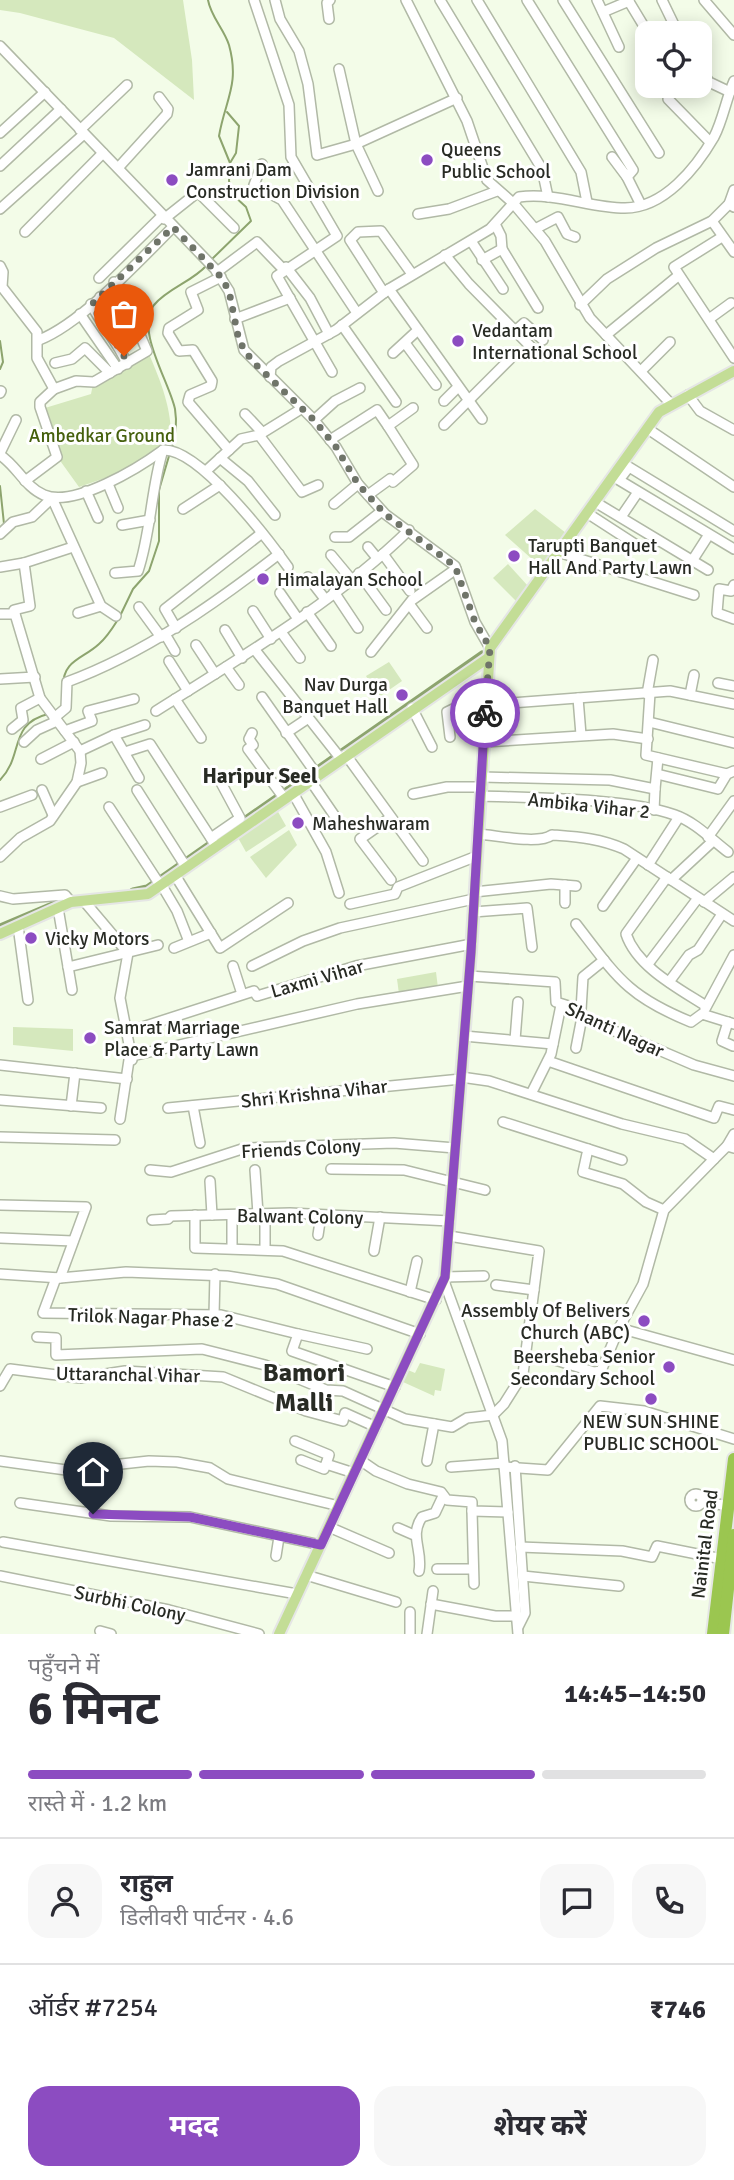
<!DOCTYPE html>
<html lang="hi">
<head>
<meta charset="utf-8">
<style>
  :root { --surface:#fff; --page:#f7f7f7; --text:#2b2b33; --muted:#7c7c81; --line:#e1e1e2; --accent:#8c4cc1 }
  body { margin:0; font-family:Signika,"Noto Sans Devanagari",sans-serif; background:var(--page); color:var(--text); height:100vh; display:flex; flex-direction:column; font-size:26px; white-space:nowrap }
  * { box-sizing:border-box; margin:0 }
  p { font-size:23px; color:var(--muted) }
  .icon { flex:none; width:38px; height:38px; fill:none; stroke:currentColor; stroke-width:2; stroke-linecap:round; stroke-linejoin:round }
  .map { position:relative; height:1634px; overflow:hidden }
  .panel { display:flex; flex-direction:column; background:var(--surface); flex:1 }
  .panel>* { flex:none }
  .tools { position:absolute; left:635px; top:21px; display:grid; gap:14px }
  .tools a { display:grid; place-items:center; width:77px; height:77px; border-radius:14px; background:var(--surface); box-shadow:0 4px 18px #0003; font-size:35px }
  .pin { position:absolute; display:grid; place-items:center; width:60px; height:60px; color:#fff; margin:-72px -30px; border-radius:50% 50% 50% 0; rotate:-45deg; box-shadow:0 0 7px #0007 }
  .pin .icon { rotate:45deg }
  .courier { position:absolute; display:grid; place-items:center; width:70px; height:70px; margin:-35px; border:5px solid #8c4cc1; border-radius:50%; background:#fff; color:#222; box-shadow:0 2px 9px #0007 }
  .head em { font-style:normal; font-weight:700 }
  .head div { display:flex; flex-direction:column-reverse }
  .head { display:flex; align-items:center; justify-content:space-between; height:119px; padding:0 28px }
  h1 { font-size:46px; font-weight:700; line-height:52px }
  .bar { display:grid; grid-template-columns:repeat(4,1fr); gap:10px 7px; align-content:center; height:84px; padding:0 28px }
  .bar i { height:9px; border-radius:5px; background:var(--line) }
  .bar .selected { background:var(--accent) }
  .bar p { grid-column:span 4 }
  .line { display:flex; align-items:center; gap:18px; padding:0 28px; border-top:2px solid var(--line) }
  .line div { flex:1 }
  .round { display:grid; place-items:center; flex:none; width:74px; height:74px; border-radius:21px; background:var(--page) }
  .primary-button { display:flex; gap:14px; margin-top:auto; padding:14px 28px }
  .primary-button a { flex:1; height:80px; border-radius:21px; background:var(--accent); color:#fff; font-size:28px; font-weight:700; line-height:80px; text-align:center }
  .primary-button a+a { background:var(--page); color:var(--text) }
  .map>svg:first-child { display:block }
  .green { fill:#d5e8bd }
  .lines { fill:none; stroke-linecap:round; stroke-linejoin:round }
  .stream { stroke:#8da46e; stroke-width:2 }
  .canal { stroke:#8da46e; stroke-width:7 }
  .minor-casing { stroke:#b1b9a6; stroke-width:12 }
  .major-casing { stroke:#e5e6e5; stroke-width:14 }
  .highway-casing { stroke:#e5e6e5; stroke-width:16 }
  .minor { stroke:#fff; stroke-width:9 }
  .major { stroke:#c3dd96; stroke-width:10 }
  .highway { stroke:#9bc650; stroke-width:12 }
  .done { stroke:#6f7469; stroke-width:7; stroke-dasharray:0 12.6 }
  .route { stroke:#8c4cc1; stroke-width:9 }
  .poi-dot { fill:#8c4cc1; stroke:#fff; stroke-width:2.5 }
  .labels { text-anchor:middle; stroke-width:6; stroke-linejoin:round; paint-order:stroke }
  .poi-label { font-size:19px; fill:#282b24; stroke:#fff; text-anchor:start }
  .park-label { font-size:19px; fill:#45600d; stroke:#fff }
  .street-label { font-size:19px; fill:#282b24; stroke:#fff }
  .neighbourhood-label { font-size:21px; font-weight:bold; fill:#282b24; stroke:#fff }
  .district-label { font-size:26px; font-weight:bold; fill:#282b24; stroke:#fff }
</style>
</head>
<body>
<div class="map">
<svg width="734" height="1634" viewBox="0 0 734 1634">
  <rect width="100%" height="100%" fill="#f3fce8"/>
  <g class="green">
    <path d="M0,0H183L192,60L194,100L114,38L20,13L0,10Z"/>
    <path d="M149,354C161,382 172,409 171,440L131,469L79,487L61,462L45,408L91,394L93,384Z"/>
    <path d="M535,509L566,533L541,567L505,535Z"/>
    <path d="M508,564L528,586L517,602L493,578Z"/>
    <path d="M389,662L402,681L379,697L366,676Z"/>
    <path d="M277,810L286,826L246,852L237,836Z"/>
    <path d="M289,830L297,845L266,878L250,857Z"/>
    <path d="M436,972L438,988L399,994L397,979Z"/>
    <path d="M13,1027L73,1029V1051L13,1045Z"/>
    <path d="M420,1363L445,1369L441,1391L435,1390L434,1396L403,1382L408,1370L415,1373Z"/>
  </g>
  <g class="lines">
    <g class="stream">
      <path d="M208,0C211,17 224,29 229,45C240,85 225,100 219,136L230,163L229,181L233,195L246,207L251,221L210,261"/>
      <path d="M227,112L239,126L236,153L230,163"/>
      <path d="M0,341L3,362L0,369"/>
      <path d="M172,447C176,435 177,422 175,409C169,381 135,330 154,305C168,288 192,282 207,265"/>
      <path d="M0,486L4,524L0,528"/>
      <path d="M120,616L133,589L149,571L159,541V490L169,456"/>
      <path d="M63,686C63,660 83,659 99,644C106,638 112,629 117,621"/>
      <path d="M0,780C24,756 8,724 48,714"/>
    </g>
    <g class="canal">
      <path d="M133,891L147,888L482,654"/>
      <path d="M0,927L69,898"/>
    </g>
    <defs>
      <g id="minor">
        <path d="M254,0L289,105L291,157L337,236L277,276L332,372"/>
        <path d="M275,0L280,19L299,51L308,84L317,155L356,144L457,98"/>
        <path d="M406,0L467,121L487,180L513,203L545,241L590,318L671,404"/>
        <path d="M440,0L542,169L548,197"/>
        <path d="M477,0L581,172L587,202"/>
        <path d="M527,0L633,170L627,177L641,205"/>
        <path d="M563,0L659,153"/>
        <path d="M597,0L619,47"/>
        <path d="M628,0L648,33"/>
        <path d="M662,0L678,33"/>
        <path d="M704,0L734,35"/>
        <path d="M603,12L629,1"/>
        <path d="M329,19L327,3L330,0"/>
        <path d="M0,46L215,269L229,291L244,350L314,420L336,447L358,484L385,514L455,566L475,622L490,648"/>
        <path d="M700,68L709,82L730,92"/>
        <path d="M339,69L356,144L378,191"/>
        <path d="M647,81H648"/>
        <path d="M668,99L710,142"/>
        <path d="M80,130L127,85"/>
        <path d="M0,133L45,92"/>
        <path d="M612,157L627,177"/>
        <path d="M262,164L254,185L282,200L357,313"/>
        <path d="M0,166L61,109"/>
        <path d="M118,168L167,114L168,109L159,97"/>
        <path d="M729,204L734,190"/>
        <path d="M0,209L84,134"/>
        <path d="M418,214L449,209L497,191"/>
        <path d="M164,219L198,192L234,228"/>
        <path d="M712,221L734,252"/>
        <path d="M495,224L501,236L502,249L538,308"/>
        <path d="M535,229L558,217L567,234L575,237"/>
        <path d="M25,232L103,153"/>
        <path d="M722,237L674,267L734,358"/>
        <path d="M471,241L503,289"/>
        <path d="M445,255L469,284L534,350"/>
        <path d="M482,260L502,249"/>
        <path d="M0,266L3,272L2,287L37,332V358L54,389L40,402V407L57,457L25,481"/>
        <path d="M286,267L310,298L329,334"/>
        <path d="M217,272L257,242L283,269"/>
        <path d="M221,277L191,292L198,310L169,328L168,333L179,351L193,350L212,381L211,386L190,395L188,402L229,450"/>
        <path d="M99,278L162,216"/>
        <path d="M389,289L482,419"/>
        <path d="M384,293L350,240L358,232L381,231L412,274"/>
        <path d="M100,297L112,315"/>
        <path d="M91,304C102,326 118,342 127,364"/>
        <path d="M580,305L607,279L656,248L712,221L729,204L734,207"/>
        <path d="M80,314L118,369"/>
        <path d="M235,319L290,298"/>
        <path d="M709,319L731,303"/>
        <path d="M342,325L396,402"/>
        <path d="M515,331L524,323L543,340"/>
        <path d="M606,335L678,276"/>
        <path d="M39,340C82,323 139,261 173,227"/>
        <path d="M405,343L436,385"/>
        <path d="M393,353L418,330"/>
        <path d="M55,363L72,359L85,348L110,373"/>
        <path d="M641,371L670,342"/>
        <path d="M270,377L271,367L279,361L336,330L389,289L490,229L519,197C555,192 590,208 625,208C664,208 696,168 714,137C723,120 726,99 734,81"/>
        <path d="M54,389L76,381L94,382L147,351L140,335L138,312L114,282"/>
        <path d="M0,393L1,391"/>
        <path d="M688,395L700,411L734,430"/>
        <path d="M444,401L458,387"/>
        <path d="M245,414L262,432"/>
        <path d="M314,420L335,401L360,388"/>
        <path d="M444,425L510,359"/>
        <path d="M648,429L734,487"/>
        <path d="M259,435L302,492L318,485"/>
        <path d="M330,440L377,410L388,426L413,408"/>
        <path d="M0,453L16,420"/>
        <path d="M0,455C17,466 25,487 44,495C74,508 140,467 163,450C199,448 268,539 288,567"/>
        <path d="M220,458L248,481L275,515"/>
        <path d="M206,471L241,439L259,435L301,409"/>
        <path d="M108,484L118,508"/>
        <path d="M86,491L98,518"/>
        <path d="M368,495L390,479L393,482L413,465L388,426"/>
        <path d="M595,502L708,570"/>
        <path d="M334,504L358,484"/>
        <path d="M183,509L220,485"/>
        <path d="M587,513L638,546"/>
        <path d="M621,517L638,492"/>
        <path d="M122,525L150,520"/>
        <path d="M734,531L629,467L619,480L734,549"/>
        <path d="M0,534L13,522L32,517L52,498L101,606L116,616"/>
        <path d="M335,537H349L382,511"/>
        <path d="M368,547L377,558"/>
        <path d="M558,552L694,595"/>
        <path d="M383,554L410,591"/>
        <path d="M331,555L351,579"/>
        <path d="M692,561L708,536"/>
        <path d="M0,567L24,563L73,547"/>
        <path d="M115,573L138,571C151,533 151,488 163,450"/>
        <path d="M359,573L386,610"/>
        <path d="M308,577L325,599"/>
        <path d="M734,585L731,591L719,589L717,613L734,619"/>
        <path d="M334,592L358,628"/>
        <path d="M280,593L298,619"/>
        <path d="M410,605L427,628"/>
        <path d="M139,607L161,637"/>
        <path d="M253,611L271,639"/>
        <path d="M307,612L331,646"/>
        <path d="M78,613L101,606"/>
        <path d="M0,614H15"/>
        <path d="M176,628L165,609L262,533"/>
        <path d="M225,630L242,658"/>
        <path d="M281,632L300,658"/>
        <path d="M165,634L175,651"/>
        <path d="M196,645L215,674"/>
        <path d="M255,650L341,759"/>
        <path d="M371,652L412,600L456,569"/>
        <path d="M169,661L188,691"/>
        <path d="M226,667L239,685"/>
        <path d="M0,679L35,677"/>
        <path d="M718,683L734,686"/>
        <path d="M650,693L646,755L727,774"/>
        <path d="M647,694L653,660"/>
        <path d="M690,695L694,675"/>
        <path d="M262,697L317,775"/>
        <path d="M578,698L581,735"/>
        <path d="M175,699L201,738"/>
        <path d="M486,705L670,691L734,704"/>
        <path d="M412,708L432,747"/>
        <path d="M156,711C243,656 334,603 409,530"/>
        <path d="M54,718L66,708L67,682C145,653 213,605 279,554"/>
        <path d="M649,722L734,743"/>
        <path d="M12,729L23,720L21,708L40,698"/>
        <path d="M65,731L92,721L88,711L134,699"/>
        <path d="M252,733L249,739L253,745L248,749L284,798"/>
        <path d="M286,733L307,719"/>
        <path d="M114,735L139,778"/>
        <path d="M450,737L447,712L486,693"/>
        <path d="M24,742L37,730L57,721"/>
        <path d="M484,742L613,734L648,739"/>
        <path d="M80,751L114,735L145,725"/>
        <path d="M125,752L150,744L216,846"/>
        <path d="M346,755L423,861"/>
        <path d="M41,759L74,742"/>
        <path d="M657,774L718,789L727,774L734,771"/>
        <path d="M482,777L610,780L655,789L658,758"/>
        <path d="M310,780L334,815"/>
        <path d="M77,782L102,773"/>
        <path d="M42,790L53,815"/>
        <path d="M137,790L186,867"/>
        <path d="M293,793L326,852L339,893"/>
        <path d="M413,794L447,787H482"/>
        <path d="M481,796C534,798 626,798 675,815C695,822 711,839 728,852"/>
        <path d="M0,807L32,795"/>
        <path d="M109,807L160,885"/>
        <path d="M654,810L655,789"/>
        <path d="M390,818L360,839L391,880"/>
        <path d="M478,834C496,835 538,845 552,835C578,837 599,838 624,849L734,921"/>
        <path d="M708,837L734,801"/>
        <path d="M211,838L240,818L219,779"/>
        <path d="M0,857L20,838L50,821L77,782L81,763L80,751L40,698L15,614L14,610L30,606L24,563"/>
        <path d="M648,865L679,817"/>
        <path d="M175,875L220,948L288,903"/>
        <path d="M667,877L626,934C637,967 678,988 706,1006"/>
        <path d="M671,880L713,841"/>
        <path d="M161,884L177,911L188,939"/>
        <path d="M565,885V903"/>
        <path d="M474,892L551,884L576,886"/>
        <path d="M0,896L13,899L65,895L71,902"/>
        <path d="M84,901L128,953L120,998L132,1060H129L120,1119"/>
        <path d="M704,902L734,877"/>
        <path d="M350,904L395,894L398,887L477,856"/>
        <path d="M603,906L637,858"/>
        <path d="M58,908L72,990"/>
        <path d="M473,912L527,908L532,947"/>
        <path d="M576,924C617,977 627,996 691,1022L702,1014L734,1024"/>
        <path d="M18,926L28,1000"/>
        <path d="M174,948L211,933"/>
        <path d="M648,964L698,898"/>
        <path d="M233,966L242,994"/>
        <path d="M252,966L303,941L340,928L474,899"/>
        <path d="M68,967L158,945"/>
        <path d="M469,976L555,982L556,1002L581,1010L582,1017L694,1065L734,1076"/>
        <path d="M669,982L689,955L698,950L722,914"/>
        <path d="M705,1009L734,955"/>
        <path d="M581,1010L583,977L604,960"/>
        <path d="M728,1022L722,1041L733,1046"/>
        <path d="M127,1032L254,991L257,996L356,966L472,944"/>
        <path d="M464,1036L553,1044"/>
        <path d="M515,1040L518,1002"/>
        <path d="M576,1048L582,1017"/>
        <path d="M132,1056L357,1004L468,986"/>
        <path d="M548,1061L714,1118L719,1106L734,1110"/>
        <path d="M0,1065L127,1079"/>
        <path d="M461,1077L489,1081L622,1124L685,1139L714,1159L727,1146L734,1148"/>
        <path d="M531,1094L551,1054L561,1005"/>
        <path d="M0,1100L101,1108"/>
        <path d="M71,1106L75,1073"/>
        <path d="M193,1106L200,1143"/>
        <path d="M168,1108L461,1079"/>
        <path d="M503,1122L588,1149L583,1172L623,1184L646,1202L664,1210"/>
        <path d="M0,1137L115,1140"/>
        <path d="M727,1146L734,1134"/>
        <path d="M588,1149L622,1160"/>
        <path d="M714,1159L664,1210L643,1284L619,1328L734,1360"/>
        <path d="M331,1169L404,1170L485,1190"/>
        <path d="M150,1170L171,1172L245,1148L394,1143L455,1148"/>
        <path d="M255,1170L258,1214"/>
        <path d="M210,1181L212,1215"/>
        <path d="M0,1205L86,1207L60,1278"/>
        <path d="M265,1214V1249"/>
        <path d="M195,1215V1248L283,1251L436,1300"/>
        <path d="M232,1215V1248"/>
        <path d="M152,1220L168,1219L171,1216L290,1213L450,1221"/>
        <path d="M318,1235L321,1215"/>
        <path d="M0,1238L73,1241"/>
        <path d="M374,1251L380,1217"/>
        <path d="M0,1274L60,1278L126,1272L227,1276L277,1284L420,1334"/>
        <path d="M445,1277L484,1276"/>
        <path d="M56,1278L43,1313L221,1315L298,1334L292,1351L395,1387"/>
        <path d="M444,1281L502,1441L518,1634"/>
        <path d="M496,1285L534,1290"/>
        <path d="M410,1292L417,1261"/>
        <path d="M214,1315L215,1274"/>
        <path d="M298,1334L367,1349"/>
        <path d="M37,1337L56,1338V1355L202,1349L265,1365L326,1390L343,1391L405,1419L452,1427L467,1418L493,1415L504,1404L523,1374L539,1251L449,1236"/>
        <path d="M552,1359L594,1372L601,1371L619,1328"/>
        <path d="M0,1386L10,1369L80,1378L125,1371L223,1377L306,1411L343,1421L345,1413L376,1427"/>
        <path d="M295,1441L329,1455L326,1464L354,1473"/>
        <path d="M301,1460L324,1469L326,1464"/>
        <path d="M360,1460L376,1471L408,1484L441,1492L447,1500L472,1502V1511L508,1512"/>
        <path d="M0,1461L66,1470L149,1461L177,1462L210,1468L228,1479L339,1506"/>
        <path d="M427,1461L434,1424"/>
        <path d="M515,1466L525,1613L518,1627"/>
        <path d="M451,1467L504,1463"/>
        <path d="M504,1467L548,1470L600,1406L644,1411L734,1439"/>
        <circle cx="696" cy="1500" r="6"/>
        <path d="M702,1501L728,1506"/>
        <path d="M20,1503L111,1516L190,1517L321,1545"/>
        <path d="M472,1511L474,1584"/>
        <path d="M329,1527L389,1553"/>
        <path d="M398,1528L414,1535"/>
        <path d="M3,1542L297,1594"/>
        <path d="M520,1547L622,1551L652,1557L657,1546L722,1559"/>
        <path d="M276,1556L279,1537"/>
        <path d="M437,1569H473"/>
        <path d="M419,1571C423,1550 409,1536 422,1517L435,1513L443,1496"/>
        <path d="M306,1575L396,1602"/>
        <path d="M0,1576L169,1610L259,1634"/>
        <path d="M523,1576L619,1586"/>
        <path d="M431,1604L495,1616H517"/>
        <path d="M410,1612V1634"/>
        <path d="M100,1631L111,1634"/>
        <path d="M427,1634L433,1591"/>
      </g>
      <g id="major">
        <path d="M0,934L71,902L148,894L488,658"/>
        <path d="M279,1634L445,1277L471,952L490,648L659,412L734,371"/>
      </g>
      <g id="highway">
        <path d="M713,1634L734,1459"/>
        <path d="M723,1634L734,1535"/>
      </g>
    </defs>
    <use href="#minor" class="minor-casing"/>
    <use href="#major" class="major-casing"/>
    <use href="#highway" class="highway-casing"/>
    <use href="#minor" class="minor"/>
    <use href="#major" class="major"/>
    <use href="#highway" class="highway"/>
  </g>
  <g class="lines">
    <path class="done" d="M124,356C114,338 101,323 92,304L173,227L221,277L229,291L239,341L252,361L314,420L336,447L358,484L385,514L455,566L475,622L490,648L485,713"/>
    <path class="route" d="M93,1514L190,1517L321,1545L445,1277L471,952L485,713"/>
  </g>
  <g class="poi-dot">
    <circle cx="427" cy="160" r="7"/>
    <circle cx="172" cy="180" r="7"/>
    <circle cx="458" cy="341" r="7"/>
    <circle cx="514" cy="556" r="7"/>
    <circle cx="263" cy="579" r="7"/>
    <circle cx="402" cy="695" r="7"/>
    <circle cx="298" cy="823" r="7"/>
    <circle cx="31" cy="938" r="7"/>
    <circle cx="90" cy="1038" r="7"/>
    <circle cx="644" cy="1321" r="7"/>
    <circle cx="669" cy="1367" r="7"/>
    <circle cx="651" cy="1399" r="7"/>
  </g>
  <g class="labels">
    <g class="poi-label">
      <text x="441" y="156">Queens<tspan x="441" dy="22">Public School</tspan></text>
      <text x="186" y="176">Jamrani Dam<tspan x="186" dy="22">Construction Division</tspan></text>
      <text x="472" y="337">Vedantam<tspan x="472" dy="22">International School</tspan></text>
      <text x="528" y="552">Tarupti Banquet<tspan x="528" dy="22">Hall And Party Lawn</tspan></text>
      <text x="277" y="586">Himalayan School</text>
      <text x="388" y="691" text-anchor="end">Nav Durga<tspan x="388" dy="22">Banquet Hall</tspan></text>
      <text x="312" y="830">Maheshwaram</text>
      <text x="45" y="945">Vicky Motors</text>
      <text x="104" y="1034">Samrat Marriage<tspan x="104" dy="22">Place &amp; Party Lawn</tspan></text>
      <text x="630" y="1317" text-anchor="end">Assembly Of Belivers<tspan x="630" dy="22">Church (ABC)</tspan></text>
      <text x="655" y="1363" text-anchor="end">Beersheba Senior<tspan x="655" dy="22">Secondary School</tspan></text>
      <text x="651" y="1428" text-anchor="middle">NEW SUN SHINE<tspan x="651" dy="22">PUBLIC SCHOOL</tspan></text>
    </g>
    <g class="park-label">
      <text x="102" y="442">Ambedkar Ground</text>
    </g>
    <g class="street-label">
      <text transform="translate(589 805) rotate(6)" y="7">Ambika Vihar 2</text>
      <text transform="translate(317 978) rotate(-16)" y="7">Laxmi Vihar</text>
      <text transform="translate(615 1029) rotate(25)" y="7">Shanti Nagar</text>
      <text transform="translate(314 1093) rotate(-6)" y="7">Shri Krishna Vihar</text>
      <text transform="translate(301 1148) rotate(-3)" y="7">Friends Colony</text>
      <text transform="translate(300 1216) rotate(1)" y="7">Balwant Colony</text>
      <text transform="translate(151 1317) rotate(2)" y="7">Trilok Nagar Phase 2</text>
      <text transform="translate(128 1374) rotate(1)" y="7">Uttaranchal Vihar</text>
      <text transform="translate(704 1544) rotate(-83)" y="7">Nainital Road</text>
      <text transform="translate(130 1603) rotate(12)" y="7">Surbhi Colony</text>
    </g>
    <g class="neighbourhood-label">
      <text x="260" y="783">Haripur Seel</text>
    </g>
    <g class="district-label">
      <text x="304" y="1381">Bamori<tspan x="304" dy="30">Malli</tspan></text>
    </g>
  </g>
</svg>
<div class="tools">
<a><svg class="icon" aria-label="locate" viewBox="0 0 24 24"><circle cx="12" cy="12" r="6"/><path d="M12 2v4M12 18v4M2 12h4M18 12h4"/></svg></a>
</div>
<div class="pin" style="left:124px;top:356px;background:#ea580c"><svg class="icon" aria-label="bag" viewBox="0 0 24 24"><path d="M5 8h14l-1 12H6zM9 8a3 3 0 0 1 6 0"/></svg></div>
<div class="pin" style="left:93px;top:1514px;background:#1f2937"><svg class="icon" aria-label="home" viewBox="0 0 24 24"><path d="M3 11l9-7 9 7M6 9v11h12V9"/></svg></div>
<div class="courier" style="left:485px;top:713px"><svg class="icon" aria-label="bike" viewBox="0 0 24 24"><circle cx="6" cy="16" r="4"/><circle cx="18" cy="16" r="4"/><path d="M6 16l4-8h5l3 8M10 8l3 8H6M13 5h3"/></svg></div>
</div>
<section class="panel">
<div class="head"><div><h1>6 मिनट</h1><p>पहुँचने में</p></div><em>14:45–14:50</em></div>
<div class="bar"><i class="selected"></i><i class="selected"></i><i class="selected"></i><i></i><p>रास्ते में · 1.2 km</p></div>
<div class="line" style="height:126px"><a class="round"><svg class="icon" aria-label="person" viewBox="0 0 24 24"><circle cx="12" cy="8" r="4"/><path d="M4 21q1-7 8-7t8 7"/></svg></a><div><b>राहुल</b><p>डिलीवरी पार्टनर · 4.6</p></div><a class="round"><svg class="icon" aria-label="chat" viewBox="0 0 24 24"><path d="M4 5h16v11H9l-5 4z"/></svg></a><a class="round"><svg class="icon" aria-label="phone" viewBox="0 0 24 24"><path d="M5 4h4l2 5-3 2q2 4 5 5l2-3 5 2v4C11 20 4 13 5 4z"/></svg></a></div>
<div class="line" style="height:91px"><div>ऑर्डर #7254</div><b>₹746</b></div>
<div class="primary-button"><a>मदद</a><a>शेयर करें</a></div>
</section>
</body>
</html>
